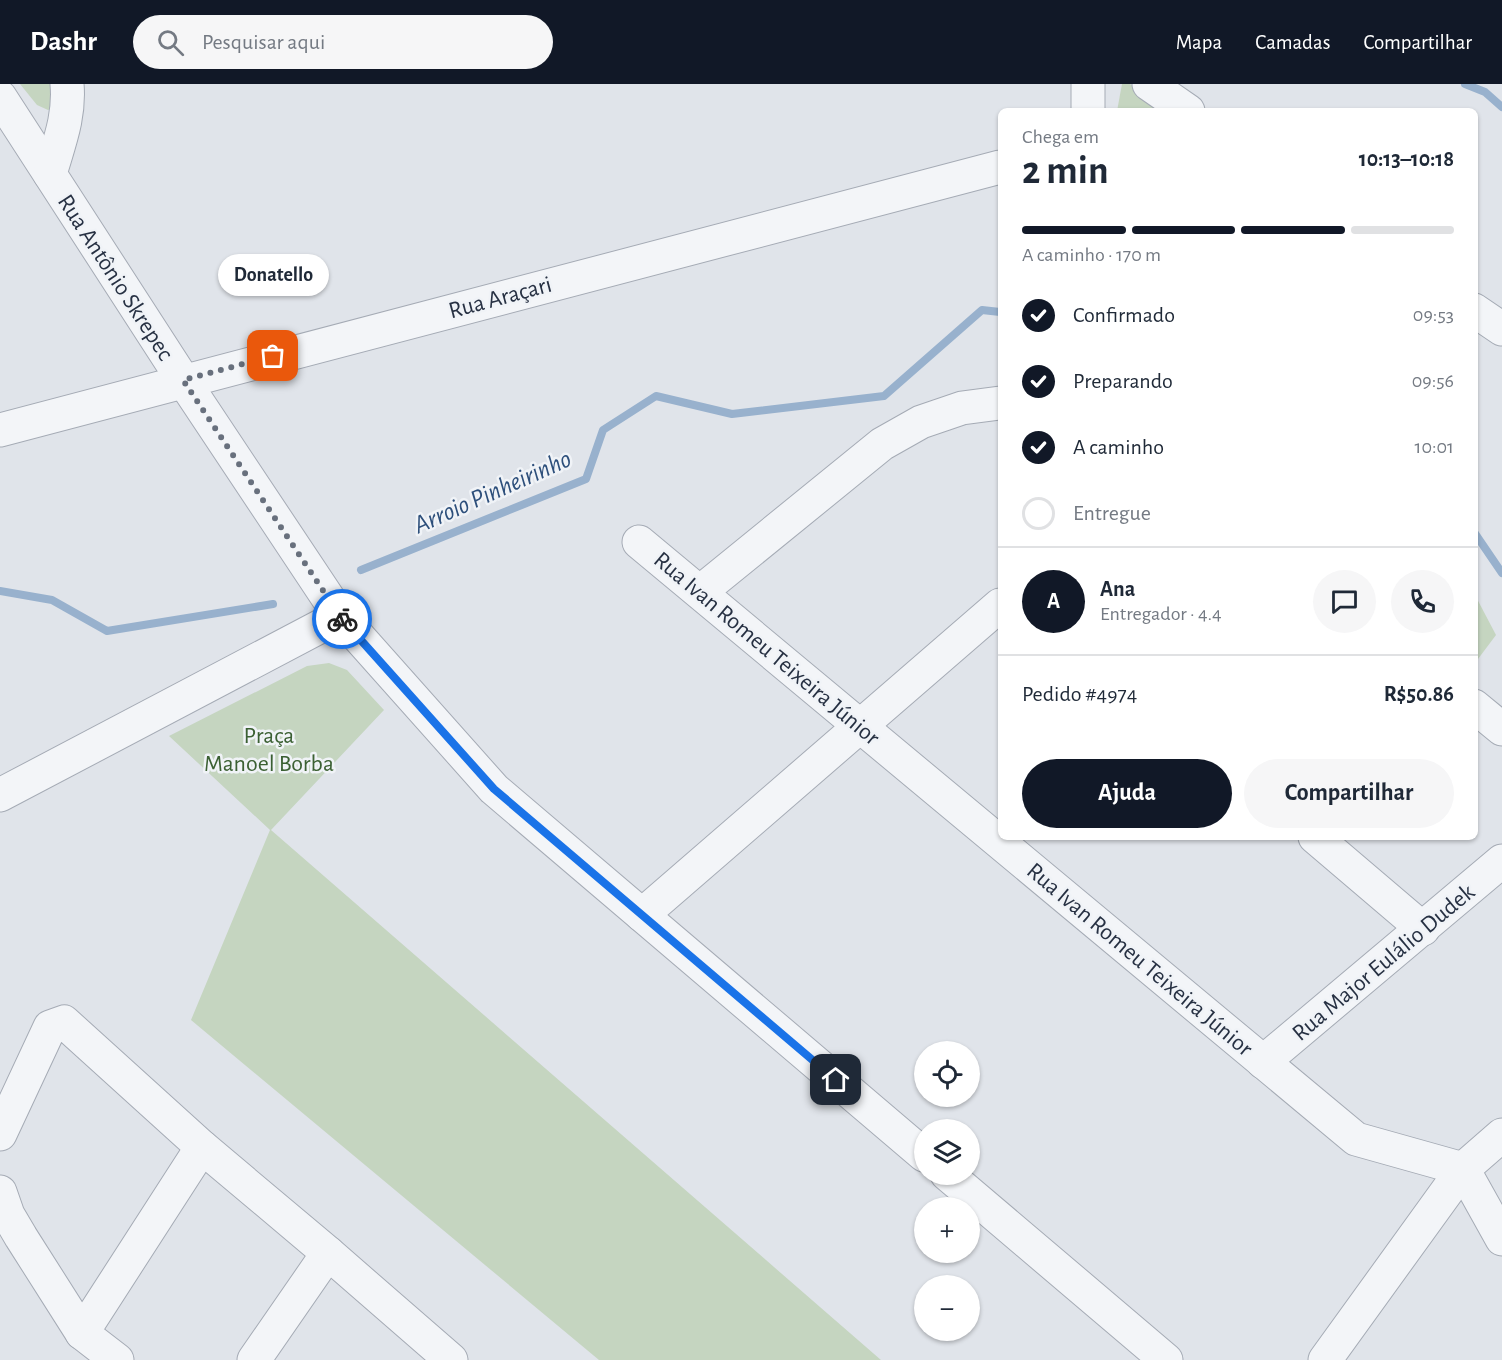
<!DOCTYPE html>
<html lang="pt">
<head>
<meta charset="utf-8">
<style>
  :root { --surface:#fff; --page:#f6f6f7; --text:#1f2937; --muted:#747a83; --line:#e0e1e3; --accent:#111827 }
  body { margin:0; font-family:"Alegreya Sans",sans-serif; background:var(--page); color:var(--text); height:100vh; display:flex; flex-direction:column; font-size:22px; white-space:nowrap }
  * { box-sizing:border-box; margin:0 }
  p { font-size:20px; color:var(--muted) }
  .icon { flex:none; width:33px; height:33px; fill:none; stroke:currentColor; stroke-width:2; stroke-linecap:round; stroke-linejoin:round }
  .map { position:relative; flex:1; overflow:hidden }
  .side { position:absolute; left:998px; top:24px; width:480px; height:732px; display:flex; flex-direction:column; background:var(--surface); border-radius:9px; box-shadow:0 2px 4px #0004 }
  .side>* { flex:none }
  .fabs { position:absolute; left:914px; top:957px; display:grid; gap:12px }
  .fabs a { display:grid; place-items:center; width:66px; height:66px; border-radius:50%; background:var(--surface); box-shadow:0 2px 4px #0004; font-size:30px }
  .pin { position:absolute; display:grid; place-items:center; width:51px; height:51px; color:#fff; margin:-26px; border-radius:12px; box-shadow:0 3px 9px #0006 }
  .courier { position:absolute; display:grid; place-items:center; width:60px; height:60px; margin:-30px; border:4px solid #1a73e8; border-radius:50%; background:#fff; color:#222; box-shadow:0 2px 8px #0007 }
  .bubble { position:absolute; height:42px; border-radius:21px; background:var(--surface); box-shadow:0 2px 4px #0004; font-size:20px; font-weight:700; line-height:42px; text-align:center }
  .head em { font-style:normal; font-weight:700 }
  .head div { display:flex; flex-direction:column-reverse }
  .head { display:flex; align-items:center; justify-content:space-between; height:102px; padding:0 24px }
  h1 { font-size:39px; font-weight:700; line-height:45px }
  .bar { display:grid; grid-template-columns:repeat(4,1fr); gap:9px 6px; align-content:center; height:72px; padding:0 24px }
  .bar i { height:8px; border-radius:4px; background:var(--line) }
  .bar .active { background:var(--accent) }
  .bar p { grid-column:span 4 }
  .line { display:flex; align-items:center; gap:15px; padding:0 24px; border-top:2px solid var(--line) }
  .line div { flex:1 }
  .round { display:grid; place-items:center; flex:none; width:63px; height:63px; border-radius:32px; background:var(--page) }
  ol { padding:0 24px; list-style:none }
  li { display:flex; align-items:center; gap:18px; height:66px }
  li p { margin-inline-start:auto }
  li .icon { padding:6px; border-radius:50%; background:var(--accent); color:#fff; stroke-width:4 }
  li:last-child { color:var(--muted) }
  li i { width:33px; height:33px; border:3px solid var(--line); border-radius:50% }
  .action { display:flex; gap:12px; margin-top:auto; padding:12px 24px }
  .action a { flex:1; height:69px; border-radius:36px; background:var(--accent); color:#fff; font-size:24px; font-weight:700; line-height:69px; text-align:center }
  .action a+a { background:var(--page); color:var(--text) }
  header { display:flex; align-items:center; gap:36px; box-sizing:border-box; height:84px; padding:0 30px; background:var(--accent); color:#fff }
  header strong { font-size:28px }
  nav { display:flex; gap:33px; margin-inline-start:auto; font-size:21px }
  .search { width:420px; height:54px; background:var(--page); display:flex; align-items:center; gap:15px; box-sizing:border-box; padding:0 21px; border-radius:33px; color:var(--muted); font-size:22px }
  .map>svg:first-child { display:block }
  .green { fill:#c5d5c0 }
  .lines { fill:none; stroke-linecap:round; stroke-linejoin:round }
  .stream { stroke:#98b1cd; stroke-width:8 }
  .minor-casing { stroke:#a5abb5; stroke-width:35 }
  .minor { stroke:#f3f5f8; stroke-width:33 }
  .done { stroke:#68707d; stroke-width:6; stroke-dasharray:0 10.8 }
  .route { stroke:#1a73e8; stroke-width:8 }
  .labels { text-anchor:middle; stroke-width:5; stroke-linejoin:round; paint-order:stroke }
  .street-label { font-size:24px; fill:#273143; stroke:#f0f3f7 }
  .park-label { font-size:24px; fill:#3b6033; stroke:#f0f3f7 }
  .water-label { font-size:26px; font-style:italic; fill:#2d4f7b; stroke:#f0f3f7 }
</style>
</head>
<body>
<header>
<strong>Dashr</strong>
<div class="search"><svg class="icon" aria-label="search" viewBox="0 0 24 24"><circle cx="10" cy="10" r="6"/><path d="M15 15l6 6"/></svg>Pesquisar aqui</div>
<nav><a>Mapa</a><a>Camadas</a><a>Compartilhar</a></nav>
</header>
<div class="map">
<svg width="1502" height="1276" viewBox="0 0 1502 1276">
  <rect width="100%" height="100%" fill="#e0e4ea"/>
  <g class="green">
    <path d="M20,0H66L52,25L48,26L37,21Z"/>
    <path d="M1122,0H1130L1163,25L1117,27Z"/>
    <path d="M1475,511L1496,551L1475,579H1474Z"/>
    <path d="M329,579L347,586L384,626L271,746L881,1276H599L191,936L270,746L169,652L307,582Z"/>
  </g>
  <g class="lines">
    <g class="stream">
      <path d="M1465,0L1485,8L1502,23"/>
      <path d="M1474,448L1502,489"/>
      <path d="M361,486L586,395L603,346L656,312L732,330L884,312L982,226L1000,228"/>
      <path d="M0,507L52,516L107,547L273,520"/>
    </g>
    <defs>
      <g id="minor">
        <path d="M1088,0V27"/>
        <path d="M1149,0L1188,27"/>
        <path d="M0,13L183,296L340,532L494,705L924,1071"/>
        <path d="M50,90C59,59 70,32 67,0"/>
        <path d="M1474,226L1502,245"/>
        <path d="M0,346L1000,83"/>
        <path d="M639,458L1356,1055L1463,1085L1502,1155"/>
        <path d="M700,508L882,360L921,338L962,324L1000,319"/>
        <path d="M1474,622L1502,645"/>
        <path d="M0,711L340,532"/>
        <path d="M1315,753L1423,845"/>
        <path d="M642,831L1000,521"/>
        <path d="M1263,978L1502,777"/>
        <path d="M0,1050L50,943L64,938L202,1063L328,1169L451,1276"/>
        <path d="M947,1090L1166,1276"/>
        <path d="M0,1108L8,1131L21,1153L82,1249L117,1276"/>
        <path d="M82,1249L202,1063"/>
        <path d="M254,1276L328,1169"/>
        <path d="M1325,1276L1463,1085L1502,1051"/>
      </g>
    </defs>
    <use href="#minor" class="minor-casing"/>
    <use href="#minor" class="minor"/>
  </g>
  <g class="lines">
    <path class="done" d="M273,272L183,296L342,535"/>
    <path class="route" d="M342,535L494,705L836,996"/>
  </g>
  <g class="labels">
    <g class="street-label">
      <text transform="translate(116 193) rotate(57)" y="8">Rua Antônio Skrepec</text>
      <text transform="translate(500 213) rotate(-15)" y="8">Rua Araçari</text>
      <text transform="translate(767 564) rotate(40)" y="8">Rua Ivan Romeu Teixeira Júnior</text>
      <text transform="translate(1140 875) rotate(40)" y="8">Rua Ivan Romeu Teixeira Júnior</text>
      <text transform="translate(1383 878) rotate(-40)" y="8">Rua Major Eulálio Dudek</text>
    </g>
    <g class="park-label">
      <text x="269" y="659">Praça<tspan x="269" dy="28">Manoel Borba</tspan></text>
    </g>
    <g class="water-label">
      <text transform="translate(492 407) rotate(-24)" y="9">Arroio Pinheirinho</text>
    </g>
  </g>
</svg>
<div class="fabs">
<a><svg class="icon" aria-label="locate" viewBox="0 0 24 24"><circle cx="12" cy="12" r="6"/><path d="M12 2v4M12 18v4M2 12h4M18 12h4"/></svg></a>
<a><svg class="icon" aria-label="layers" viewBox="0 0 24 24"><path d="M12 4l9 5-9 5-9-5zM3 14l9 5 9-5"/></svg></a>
<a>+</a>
<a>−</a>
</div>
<div class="pin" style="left:273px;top:272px;background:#ea580c"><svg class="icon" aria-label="bag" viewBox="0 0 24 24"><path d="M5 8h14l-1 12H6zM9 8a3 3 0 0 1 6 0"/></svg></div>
<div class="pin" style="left:836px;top:996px;background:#1f2937"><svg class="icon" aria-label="home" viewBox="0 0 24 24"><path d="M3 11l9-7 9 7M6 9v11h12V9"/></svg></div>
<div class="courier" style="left:342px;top:535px"><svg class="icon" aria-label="bike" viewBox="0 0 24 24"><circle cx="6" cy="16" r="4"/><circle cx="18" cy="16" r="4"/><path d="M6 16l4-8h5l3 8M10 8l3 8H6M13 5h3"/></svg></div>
<div class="bubble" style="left:218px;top:170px;width:111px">Donatello</div>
<section class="side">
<div class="head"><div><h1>2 min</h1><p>Chega em</p></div><em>10:13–10:18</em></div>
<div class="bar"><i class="active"></i><i class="active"></i><i class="active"></i><i></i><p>A caminho · 170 m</p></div>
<ol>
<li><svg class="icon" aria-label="check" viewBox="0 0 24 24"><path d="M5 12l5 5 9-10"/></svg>Confirmado<p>09:53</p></li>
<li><svg class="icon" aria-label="check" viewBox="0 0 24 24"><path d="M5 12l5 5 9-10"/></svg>Preparando<p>09:56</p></li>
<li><svg class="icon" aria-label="check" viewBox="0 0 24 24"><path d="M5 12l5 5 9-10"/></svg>A caminho<p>10:01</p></li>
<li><i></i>Entregue</li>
</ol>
<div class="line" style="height:108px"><b class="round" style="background:var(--accent);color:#fff">A</b><div><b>Ana</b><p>Entregador · 4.4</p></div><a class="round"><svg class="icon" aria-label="chat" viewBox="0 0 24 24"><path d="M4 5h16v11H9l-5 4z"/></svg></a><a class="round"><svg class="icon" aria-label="phone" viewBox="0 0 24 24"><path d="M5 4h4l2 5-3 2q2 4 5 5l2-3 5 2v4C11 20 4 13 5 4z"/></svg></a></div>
<div class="line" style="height:78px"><div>Pedido #4974</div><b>R$50.86</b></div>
<div class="action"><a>Ajuda</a><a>Compartilhar</a></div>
</section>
</div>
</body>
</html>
